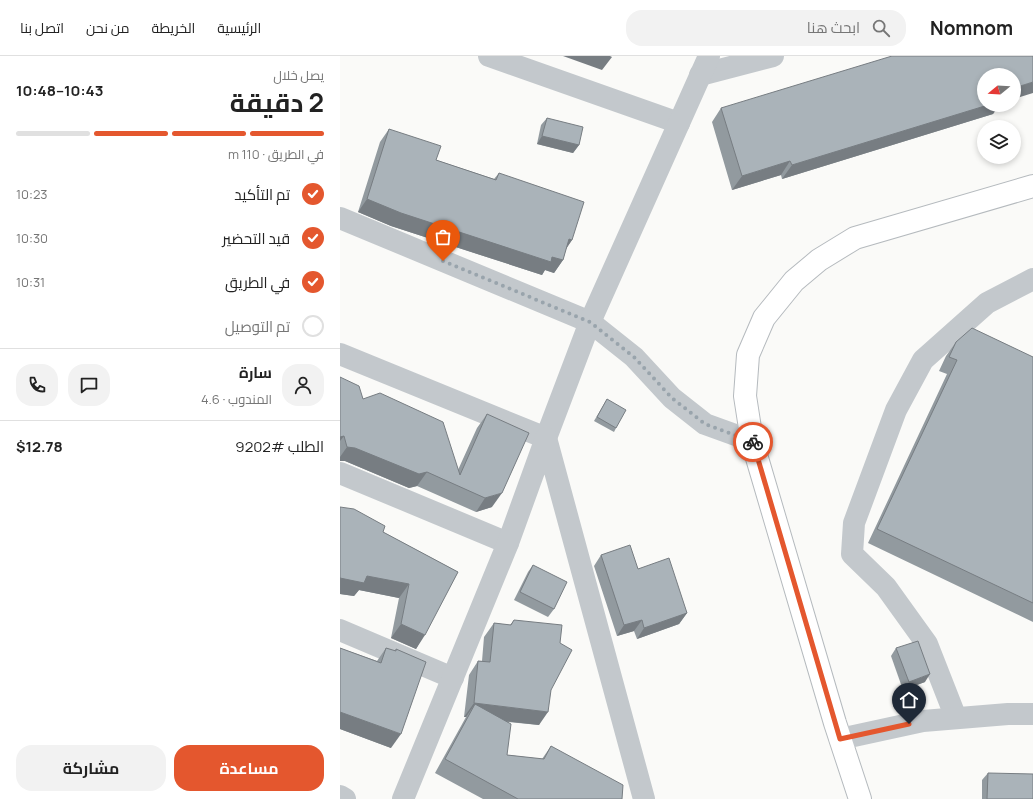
<!DOCTYPE html>
<html lang="ar">
<head>
<meta charset="utf-8">
<style>
  :root { --surface:#fff; --page:#f2f2f2; --text:#222; --muted:#767676; --line:#e0e0e0; --accent:#e4572e }
  body { margin:0; font-family:Manrope,Cairo,sans-serif; background:var(--page); color:var(--text); direction:rtl; height:100vh; display:flex; flex-direction:column; font-size:15px; white-space:nowrap }
  * { box-sizing:border-box; margin:0 }
  p { font-size:13px; color:var(--muted) }
  .icon { flex:none; width:22px; height:22px; fill:none; stroke:currentColor; stroke-width:2; stroke-linecap:round; stroke-linejoin:round }
  .map { position:relative; flex:1; overflow:hidden; direction:ltr }
  .sheet { display:flex; flex-direction:column; background:var(--surface); width:340px }
  .sheet>* { flex:none }
  .needle { width:26px; rotate:252deg }
  .tools { position:absolute; left:637px; top:12px; display:grid; gap:8px }
  .tools a { display:grid; place-items:center; width:44px; height:44px; border-radius:50%; background:var(--surface); box-shadow:0 2px 6px #0003; font-size:20px }
  .pin { position:absolute; display:grid; place-items:center; width:34px; height:34px; color:#fff; margin:-41px -17px; border-radius:50% 50% 50% 0; rotate:-45deg; box-shadow:0 0 4px #0007 }
  .pin .icon { rotate:45deg }
  .courier { position:absolute; display:grid; place-items:center; width:40px; height:40px; margin:-20px; border:3px solid #e4572e; border-radius:50%; background:#fff; color:#222; box-shadow:0 1px 5px #0007 }
  .overview em { font-style:normal; font-weight:700 }
  .overview div { display:flex; flex-direction:column-reverse }
  .overview { display:flex; align-items:center; justify-content:space-between; height:68px; padding:0 16px }
  h1 { font-size:26px; font-weight:700; line-height:30px }
  .bar { display:grid; grid-template-columns:repeat(4,1fr); gap:6px 4px; align-content:center; height:48px; padding:0 16px }
  .bar i { height:5px; border-radius:3px; background:var(--line) }
  .bar .on { background:var(--accent) }
  .bar p { grid-column:span 4 }
  .line { display:flex; align-items:center; gap:10px; padding:0 16px; border-top:1px solid var(--line) }
  .line div { flex:1 }
  .round { display:grid; place-items:center; flex:none; width:42px; height:42px; border-radius:16px; background:var(--page) }
  ol { padding:0 16px; list-style:none }
  li { display:flex; align-items:center; gap:12px; height:44px }
  li p { margin-inline-start:auto }
  li .icon { padding:4px; border-radius:50%; background:var(--accent); color:#fff; stroke-width:4 }
  li:last-child { color:var(--muted) }
  li i { width:22px; height:22px; border:2px solid var(--line); border-radius:50% }
  .cta { display:flex; gap:8px; margin-top:auto; padding:8px 16px }
  .cta a { flex:1; height:46px; border-radius:16px; background:var(--accent); color:#fff; font-size:16px; font-weight:700; line-height:46px; text-align:center }
  .cta a+a { background:var(--page); color:var(--text) }
  header { display:flex; align-items:center; gap:24px; box-sizing:border-box; height:56px; padding:0 20px; background:var(--surface); border-bottom:1px solid var(--line) }
  header strong { font-size:19px }
  nav { display:flex; gap:22px; margin-inline-start:auto; font-size:14px }
  .search { width:280px; height:36px; background:var(--page); display:flex; align-items:center; gap:10px; box-sizing:border-box; padding:0 14px; border-radius:16px; color:var(--muted); font-size:15px }
  main { display:flex; flex:1; min-height:0 }
  .map>svg:first-child { display:block }
  .lines { fill:none; stroke-linecap:round; stroke-linejoin:round }
  .major-casing { stroke:#b5babe; stroke-width:24 }
  .minor { stroke:#c3c8cc; stroke-width:22 }
  .major { stroke:#fff; stroke-width:22 }
  .wall { fill:#929a9f }
  .shaded-wall { fill:#777d82 }
  .building { fill:#aab3b9; stroke:#777d82 }
  .done { stroke:#99a4ac; stroke-width:4; stroke-dasharray:0 7.2 }
  .route { stroke:#e4572e; stroke-width:5 }
</style>
</head>
<body>
<header>
<strong>Nomnom</strong>
<div class="search"><svg class="icon" aria-label="search" viewBox="0 0 24 24"><circle cx="10" cy="10" r="6"/><path d="M15 15l6 6"/></svg>ابحث هنا</div>
<nav><a>الرئيسية</a><a>الخريطة</a><a>من نحن</a><a>اتصل بنا</a></nav>
</header>
<main>
<div class="map">
<svg width="693" height="743" viewBox="0 0 693 743">
  <rect width="100%" height="100%" fill="#fafaf8"/>
  <g class="lines">
    <defs>
      <path id="major" d="M520,743L495,667L412,385L405,340L408,299L424,262L454,225L479,204L515,182L693,130"/>
    </defs>
    <use href="#major" class="major-casing"/>
    <g class="minor">
      <path d="M149,0L339,67"/>
      <path d="M360,19L433,0"/>
      <path d="M0,162L250,266L294,301L332,342L365,368L412,385"/>
      <path d="M0,298L206,382L250,266L369,0"/>
      <path d="M0,417L168,487"/>
      <path d="M0,574L113,622"/>
      <path d="M616,662L587,588L546,531L512,498L514,467L556,354L583,304L647,247L693,223"/>
      <path d="M500,683L583,665L668,658H693"/>
      <path d="M0,740L5,743"/>
      <path d="M63,743L168,487L206,382L304,743"/>
    </g>
    <use href="#major" class="major"/>
  </g>
  <g class="wall">
    <path d="M674,19L653,58L442,123L441,119L392,134L372,66L381,52Z"/>
    <path d="M207,62L239,89L233,97L197,88L201,69Z"/>
    <path d="M49,73L96,104L154,123L159,117L232,184L226,193L223,204L214,217L205,214L202,219L51,170L18,156L40,86Z"/>
    <path d="M616,286L693,301V566L528,487L607,318L599,315L606,300Z"/>
    <path d="M0,321L23,343L118,414L137,372L147,358L152,451L136,456L77,430L69,432L5,405H0Z"/>
    <path d="M267,343L276,372L274,376L254,365Z"/>
    <path d="M0,451L43,476L118,516L76,593L51,582L59,542L19,534L14,540L0,538Z"/>
    <path d="M261,499L298,513L347,557L339,568L297,583L294,575L277,580L254,510Z"/>
    <path d="M193,509L214,553L208,561L174,544L188,516Z"/>
    <path d="M174,564L211,634L199,669L168,666L167,699L202,703L211,690L282,743H143L95,717L126,661H124L129,619L138,605H142L144,581L154,567L170,569Z"/>
    <path d="M0,592L37,605L46,592L55,595L56,593L51,692L0,673Z"/>
    <path d="M556,592L585,626L563,634L551,600Z"/>
    <path d="M648,717L693,743H642V724Z"/>
  </g>
  <g class="shaded-wall">
    <path d="M223,0H270L272,1L262,14Z"/>
    <path d="M693,26V37L674,43V32Z"/>
    <path d="M648,49H660L653,58L442,123L452,109Z"/>
    <path d="M202,80L239,89L233,97L197,88Z"/>
    <path d="M450,105L441,119L392,134L402,120Z"/>
    <path d="M27,143L212,201L223,204L214,217L205,214L202,219L51,170L18,156Z"/>
    <path d="M229,183L232,184L223,197Z"/>
    <path d="M4,380L0,385V381Z"/>
    <path d="M7,391L15,392L87,416L77,430L69,432L5,405H0V401Z"/>
    <path d="M162,437L152,451L136,456L145,442Z"/>
    <path d="M27,520L69,528L59,542L19,534L14,540L0,538V522Z"/>
    <path d="M347,557L339,568L297,583L304,572Z"/>
    <path d="M302,564L294,575L277,580L284,569Z"/>
    <path d="M61,568L85,579L76,593L51,582Z"/>
    <path d="M590,618L585,626L563,634L569,626Z"/>
    <path d="M134,647L208,656L199,669L128,661L135,648L126,661H124Z"/>
    <path d="M0,656L61,678L51,692L0,673Z"/>
  </g>
  <g class="building">
    <path d="M552,0H693V26L674,32V19H644V49H648L452,109L450,105L402,120L381,52Z"/>
    <path d="M207,62L243,71L239,89L202,80Z"/>
    <path d="M49,73L101,90L96,104L156,124L159,117L244,146L232,184L229,183L223,204L212,201L211,206L61,157L27,143Z"/>
    <path d="M632,272L693,301V547L537,473L617,304L609,301L616,286Z"/>
    <path d="M0,321L19,330L23,343L40,337L103,366L120,419L147,358L189,377L162,437L145,442L87,416L79,418L15,392L7,391L4,380L0,381Z"/>
    <path d="M267,343L286,354L276,372L257,361Z"/>
    <path d="M0,451L14,453L45,470L43,476L118,516L85,579L61,568L69,528L27,520L24,527L0,522Z"/>
    <path d="M290,489L298,513L329,502L347,557L304,572L302,564L284,569L261,499Z"/>
    <path d="M193,509L227,526L214,553L180,536Z"/>
    <path d="M174,564L222,569L220,587L232,594L211,634L208,656L134,647L138,605L150,606L154,567L171,569Z"/>
    <path d="M578,585L590,618L569,626L556,592Z"/>
    <path d="M0,592L41,607L46,592L56,595V593L86,606L61,678L0,656Z"/>
    <path d="M135,648L171,668L167,699L204,703L211,690L283,729L282,743H178L105,703Z"/>
    <path d="M648,717L693,718V743H647Z"/>
  </g>
  <g class="lines">
    <path class="done" d="M103,205L250,266L294,301L332,342L365,368L413,386"/>
    <path class="route" d="M413,386L500,683L569,668"/>
  </g>
</svg>
<div class="tools">
<a><svg class="needle" viewBox="-14 -14 28 28"><path d="M0-13l5 13h-10z" fill="#e53935"/><path d="M0 13l5-13h-10z" fill="#767676"/></svg></a>
<a><svg class="icon" aria-label="layers" viewBox="0 0 24 24"><path d="M12 4l9 5-9 5-9-5zM3 14l9 5 9-5"/></svg></a>
</div>
<div class="pin" style="left:103px;top:205px;background:#ea580c"><svg class="icon" aria-label="bag" viewBox="0 0 24 24"><path d="M5 8h14l-1 12H6zM9 8a3 3 0 0 1 6 0"/></svg></div>
<div class="pin" style="left:569px;top:668px;background:#1f2937"><svg class="icon" aria-label="home" viewBox="0 0 24 24"><path d="M3 11l9-7 9 7M6 9v11h12V9"/></svg></div>
<div class="courier" style="left:413px;top:386px"><svg class="icon" aria-label="bike" viewBox="0 0 24 24"><circle cx="6" cy="16" r="4"/><circle cx="18" cy="16" r="4"/><path d="M6 16l4-8h5l3 8M10 8l3 8H6M13 5h3"/></svg></div>
</div>
<section class="sheet">
<div class="overview"><div><h1>2 دقيقة</h1><p>يصل خلال</p></div><em>10:43–10:48</em></div>
<div class="bar"><i class="on"></i><i class="on"></i><i class="on"></i><i></i><p>في الطريق · 110 m</p></div>
<ol>
<li><svg class="icon" aria-label="check" viewBox="0 0 24 24"><path d="M5 12l5 5 9-10"/></svg>تم التأكيد<p>10:23</p></li>
<li><svg class="icon" aria-label="check" viewBox="0 0 24 24"><path d="M5 12l5 5 9-10"/></svg>قيد التحضير<p>10:30</p></li>
<li><svg class="icon" aria-label="check" viewBox="0 0 24 24"><path d="M5 12l5 5 9-10"/></svg>في الطريق<p>10:31</p></li>
<li><i></i>تم التوصيل</li>
</ol>
<div class="line" style="height:72px"><a class="round"><svg class="icon" aria-label="person" viewBox="0 0 24 24"><circle cx="12" cy="8" r="4"/><path d="M4 21q1-7 8-7t8 7"/></svg></a><div><b>سارة</b><p>المندوب · 4.6</p></div><a class="round"><svg class="icon" aria-label="chat" viewBox="0 0 24 24"><path d="M4 5h16v11H9l-5 4z"/></svg></a><a class="round"><svg class="icon" aria-label="phone" viewBox="0 0 24 24"><path d="M5 4h4l2 5-3 2q2 4 5 5l2-3 5 2v4C11 20 4 13 5 4z"/></svg></a></div>
<div class="line" style="height:52px"><div>الطلب #9202</div><b>$12.78</b></div>
<div class="cta"><a>مساعدة</a><a>مشاركة</a></div>
</section>
</main>
</body>
</html>
